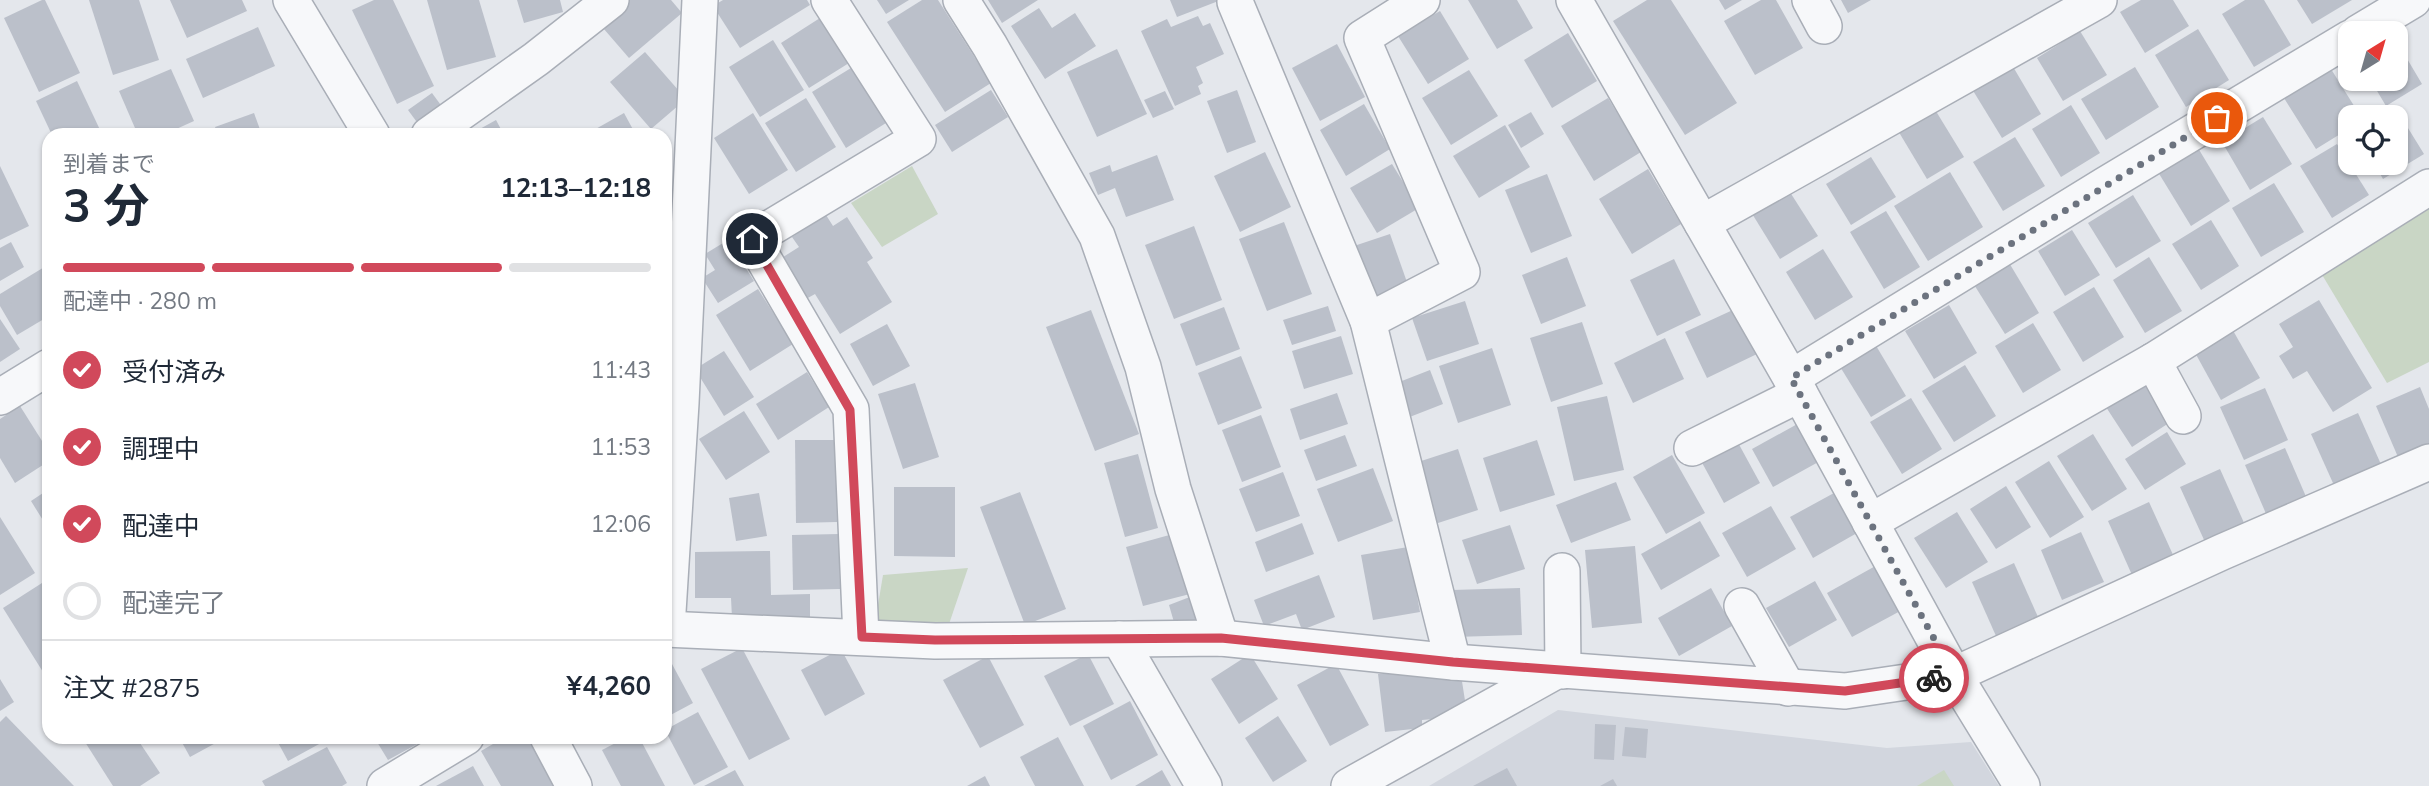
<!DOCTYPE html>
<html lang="ja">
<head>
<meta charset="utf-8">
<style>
  :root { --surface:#fff; --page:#f6f6f7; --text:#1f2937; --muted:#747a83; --line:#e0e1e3; --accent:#d1495b }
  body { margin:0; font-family:Mulish,"Noto Sans JP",sans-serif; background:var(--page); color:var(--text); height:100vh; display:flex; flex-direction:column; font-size:26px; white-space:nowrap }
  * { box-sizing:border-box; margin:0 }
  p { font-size:23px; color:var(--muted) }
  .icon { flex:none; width:38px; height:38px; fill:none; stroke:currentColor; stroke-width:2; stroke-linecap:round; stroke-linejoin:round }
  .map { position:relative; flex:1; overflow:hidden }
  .side { position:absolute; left:42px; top:128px; width:630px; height:616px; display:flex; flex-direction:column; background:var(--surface); border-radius:21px; box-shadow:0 2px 5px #0004 }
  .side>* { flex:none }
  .needle { width:46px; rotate:37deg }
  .tools { position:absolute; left:2338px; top:21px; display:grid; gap:14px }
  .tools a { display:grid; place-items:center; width:70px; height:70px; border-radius:14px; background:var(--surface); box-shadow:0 2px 5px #0004; font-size:35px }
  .pin { position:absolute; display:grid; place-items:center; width:60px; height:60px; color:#fff; margin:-30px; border:4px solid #fff; border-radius:50%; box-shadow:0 2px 7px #0007 }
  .courier { position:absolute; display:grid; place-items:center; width:70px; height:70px; margin:-35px; border:5px solid #d1495b; border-radius:50%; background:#fff; color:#222; box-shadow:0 2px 9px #0007 }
  .head em { font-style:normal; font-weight:700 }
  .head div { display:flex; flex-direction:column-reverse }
  .head { display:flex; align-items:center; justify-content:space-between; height:119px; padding:0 21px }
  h1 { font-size:46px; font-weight:700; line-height:52px }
  .bar { display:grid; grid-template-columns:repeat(4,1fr); gap:10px 7px; align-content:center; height:84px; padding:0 21px }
  .bar i { height:9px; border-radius:5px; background:var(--line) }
  .bar .selected { background:var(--accent) }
  .bar p { grid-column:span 4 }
  .line { display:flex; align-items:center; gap:18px; padding:0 21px; border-top:2px solid var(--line) }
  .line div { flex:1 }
  ol { padding:0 21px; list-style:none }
  li { display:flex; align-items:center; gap:21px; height:77px }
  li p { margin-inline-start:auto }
  li .icon { padding:7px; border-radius:50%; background:var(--accent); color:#fff; stroke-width:4 }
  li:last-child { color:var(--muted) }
  li i { width:38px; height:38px; border:4px solid var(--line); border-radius:50% }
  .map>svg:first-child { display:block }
  .built { fill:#d2d6de }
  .green { fill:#c9d6c5 }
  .building { fill:#bbc0ca }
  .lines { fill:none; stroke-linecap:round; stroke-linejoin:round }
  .minor-casing { stroke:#a9aeb7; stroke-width:38 }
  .minor { stroke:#f7f8fa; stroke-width:35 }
  .done { stroke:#6c737f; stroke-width:7; stroke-dasharray:0 12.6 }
  .route { stroke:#d1495b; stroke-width:9 }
</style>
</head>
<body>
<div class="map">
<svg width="2429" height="786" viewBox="0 0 2429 786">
  <rect width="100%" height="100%" fill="#e4e7ec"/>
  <path class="built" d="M1558,710L1887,748L1971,742L1999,786H1429Z"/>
  <g class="green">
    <path d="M912,166L938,214L882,247L851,203Z"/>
    <path d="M2429,204V362L2387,383L2321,273Z"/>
    <path d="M968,568L948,627L875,623L883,575Z"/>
    <path d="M1944,770L1954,786H1917Z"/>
  </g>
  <g class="building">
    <path d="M42,0H45L80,73L39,92L4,18Z"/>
    <path d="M89,0H139L159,60L113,75Z"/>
    <path d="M170,0H242L247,11L187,38Z"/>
    <path d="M374,0H393L434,86L397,104L352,10Z"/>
    <path d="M427,0H479L496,57L447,70Z"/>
    <path d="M517,0H560L563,12L524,23Z"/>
    <path d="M623,0H671L682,13L629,58L597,21Z"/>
    <path d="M723,0H807L810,5L740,48L713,6Z"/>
    <path d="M877,0H909L886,14Z"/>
    <path d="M922,0H938L991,83L945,112L887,22Z"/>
    <path d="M988,0H1038L1002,23Z"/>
    <path d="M1170,0H1221L1177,17Z"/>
    <path d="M1468,0H1517L1533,28L1497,49Z"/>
    <path d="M1647,0H1671L1737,103L1685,135L1613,21Z"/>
    <path d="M1719,0H1742L1725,10Z"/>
    <path d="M1761,0H1776L1803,48L1755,75L1724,21Z"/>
    <path d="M1841,0H1871L1848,13Z"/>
    <path d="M2141,0H2173L2189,26L2145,53L2120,12Z"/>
    <path d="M2245,0H2264L2291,45L2254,67L2222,14Z"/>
    <path d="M2297,0H2352L2312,24Z"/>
    <path d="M1039,8L1052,28L1075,13L1096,46L1045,79L1011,26Z"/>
    <path d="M1440,11L1469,59L1428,84L1398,36Z"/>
    <path d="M1198,16L1203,26L1210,23L1224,54L1196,67L1203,83L1198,86L1201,94L1175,106L1141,31L1167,19L1171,27Z"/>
    <path d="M820,18L849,63L809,88L781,43Z"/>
    <path d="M258,27L275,66L203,98L186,59Z"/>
    <path d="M2198,29L2229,80L2186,107L2155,55Z"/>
    <path d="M2080,31L2107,75L2063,101L2037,58Z"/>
    <path d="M1568,33L1597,81L1552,108L1524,60Z"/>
    <path d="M773,40L804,90L760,117L729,67Z"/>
    <path d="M2396,40L2422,84L2386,106L2370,79H2396Z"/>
    <path d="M1337,44L1365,97L1320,121L1292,68Z"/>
    <path d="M1117,49L1147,114L1097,137L1067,72Z"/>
    <path d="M645,52L686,99L651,129L610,82Z"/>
    <path d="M2012,65L2041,114L2002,138L1972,89Z"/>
    <path d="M2135,67L2159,107L2106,140L2081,99Z"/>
    <path d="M851,68L886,123L846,148L812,92Z"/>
    <path d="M171,69L194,121L163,135H138L119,91Z"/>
    <path d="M2331,69L2361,117H2350V128L2316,149L2284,98Z"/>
    <path d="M1469,70L1498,116L1451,145L1422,98Z"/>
    <path d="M77,81L101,132L95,135H52L36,101Z"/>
    <path d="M991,90L1008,117L952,152L935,125Z"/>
    <path d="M1237,90L1256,142L1227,153L1207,101Z"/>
    <path d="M1165,91L1174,109L1153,118L1144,100Z"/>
    <path d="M432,93L443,108L419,125L408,110Z"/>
    <path d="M806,98L836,147L796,172L765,123Z"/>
    <path d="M1608,98L1641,152L1594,181L1561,126Z"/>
    <path d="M1364,104L1390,149L1346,176L1320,130Z"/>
    <path d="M2071,105L2100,153L2061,177L2032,129Z"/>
    <path d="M2395,107L2424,154L2383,179L2374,163H2396V117H2378Z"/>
    <path d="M1934,108L1964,157L1927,179L1897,129Z"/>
    <path d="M1531,112L1544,134L1521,148L1508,125Z"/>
    <path d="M254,113L262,135H218L215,127Z"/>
    <path d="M624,113L636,135H585Z"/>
    <path d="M753,113L788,170L749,194L714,138Z"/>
    <path d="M2263,117L2292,164L2250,190L2222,142Z"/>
    <path d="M496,120L504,135H469Z"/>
    <path d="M1505,125L1530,167L1479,198L1453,156Z"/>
    <path d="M2015,137L2045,186L2003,211L1973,162Z"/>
    <path d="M2337,144L2369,195L2332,218L2300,166Z"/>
    <path d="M2198,148L2230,201L2191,226L2158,172Z"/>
    <path d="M1265,152L1291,207L1240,232L1214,176Z"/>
    <path d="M1157,155L1174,200L1126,217L1115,188L1098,195L1089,173L1110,165L1112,172Z"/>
    <path d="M1871,157L1896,197L1851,225L1826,184Z"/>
    <path d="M1392,164L1419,208L1377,233L1350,188Z"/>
    <path d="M0,166L29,226L0,240Z"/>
    <path d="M1648,169L1681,224L1632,254L1599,199Z"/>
    <path d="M1950,172L1983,227L1928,261L1894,206Z"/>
    <path d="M1547,174L1572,236L1531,253L1505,190Z"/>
    <path d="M2274,183L2304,232L2261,257L2232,208Z"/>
    <path d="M1788,189L1818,236L1780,259L1751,212Z"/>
    <path d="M2133,195L2161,241L2116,268L2088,223Z"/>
    <path d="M1886,211L1920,267L1884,289L1850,232Z"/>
    <path d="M826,215L833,226L847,217L873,258L867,262L892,302L840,334L815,294L806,299L780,259L799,247L792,237Z"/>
    <path d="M2211,220L2239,266L2201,290L2172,244Z"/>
    <path d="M1284,222L1312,294L1267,311L1239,239Z"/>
    <path d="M1194,226L1222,300L1174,319L1145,245Z"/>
    <path d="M2072,230L2100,275L2065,296L2038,251Z"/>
    <path d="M1390,234L1408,285L1369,299L1351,247Z"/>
    <path d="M665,235L673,236L669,296H665Z"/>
    <path d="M728,240L754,281L718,303L702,278L715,270L705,254Z"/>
    <path d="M11,242L24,267L0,281V248Z"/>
    <path d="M1823,249L1853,297L1815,320L1786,272Z"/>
    <path d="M1567,257L1586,306L1541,324L1522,275Z"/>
    <path d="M2149,257L2182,311L2145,333L2113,280Z"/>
    <path d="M1674,259L1701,315L1657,336L1630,280Z"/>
    <path d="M2008,261L2039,313L2005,334L1973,283Z"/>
    <path d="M46,266L49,272V316L17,335L0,306V294Z"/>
    <path d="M2094,287L2124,337L2083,362L2053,312Z"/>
    <path d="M758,289L793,344L750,371L716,315Z"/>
    <path d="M2319,300L2372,388L2333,412L2307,371L2293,379L2279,356L2293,347L2279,324Z"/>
    <path d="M1465,301L1479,344L1427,361L1412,318Z"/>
    <path d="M1949,305L1977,353L1934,379L1905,331Z"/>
    <path d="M1328,306L1336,331L1292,345L1283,320Z"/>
    <path d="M1224,307L1240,349L1196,366L1180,324Z"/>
    <path d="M1735,309L1757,354L1707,378L1685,332Z"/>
    <path d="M1091,310L1139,434L1095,451L1046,327Z"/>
    <path d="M665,314H673L670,370L665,369Z"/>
    <path d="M0,319L20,349L0,362Z"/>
    <path d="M1582,322L1603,384L1551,402L1530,338Z"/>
    <path d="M2033,323L2061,370L2023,393L1995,346Z"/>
    <path d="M887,324L910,366L873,386L850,344Z"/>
    <path d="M2231,327L2260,378L2221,400L2193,349Z"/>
    <path d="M1341,336L1353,374L1304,389L1292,351Z"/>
    <path d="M1665,338L1684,379L1633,403L1614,363Z"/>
    <path d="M1875,344L1906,396L1871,417L1839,365Z"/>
    <path d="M1492,348L1511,405L1458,423L1439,366Z"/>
    <path d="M724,351L754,397L724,416L695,369Z"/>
    <path d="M1241,356L1262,408L1218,425L1198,373Z"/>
    <path d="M1965,365L1996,416L1954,442L1922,391Z"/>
    <path d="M1430,370L1443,404L1402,420L1389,386Z"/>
    <path d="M807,372L829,407L778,440L756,404Z"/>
    <path d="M2144,378L2172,421L2132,447L2104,404Z"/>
    <path d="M915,383L939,457L903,469L878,394Z"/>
    <path d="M2420,387L2429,409V443L2398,457L2376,406Z"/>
    <path d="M2265,388L2288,440L2244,460L2220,407Z"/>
    <path d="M1337,393L1348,424L1300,440L1290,409Z"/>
    <path d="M1607,396L1624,470L1574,481L1557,407Z"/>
    <path d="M1911,398L1942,449L1902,474L1870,422Z"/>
    <path d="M20,406L49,452V461L15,483L0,458V419Z"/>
    <path d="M744,411L770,452L726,480L699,439Z"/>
    <path d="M2358,413L2384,471L2337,492L2311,434Z"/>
    <path d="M1261,415L1281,467L1242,482L1222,430Z"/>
    <path d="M1801,422L1822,460L1773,487L1752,449Z"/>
    <path d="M2167,432L2186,464L2145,490L2125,459Z"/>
    <path d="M2093,434L2127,489L2092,511L2057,456Z"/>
    <path d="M1345,435L1357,466L1316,481L1304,450Z"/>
    <path d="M1736,439L1760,483L1724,503L1700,459Z"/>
    <path d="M795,440H836L837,522L796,523Z"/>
    <path d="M1537,440L1555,495L1500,512L1483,458Z"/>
    <path d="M2285,448L2307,499L2267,516L2245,465Z"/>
    <path d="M1458,449L1478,510L1435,524L1415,463Z"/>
    <path d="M1138,454L1158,528L1125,537L1104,463Z"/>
    <path d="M1672,455L1705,513L1666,534L1633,477Z"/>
    <path d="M2049,461L2084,517L2050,538L2015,482Z"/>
    <path d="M1373,468L1393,521L1338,542L1317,489Z"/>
    <path d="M2220,469L2245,525L2205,542L2180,487Z"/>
    <path d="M1283,472L1300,516L1256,532L1239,489Z"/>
    <path d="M1616,482L1631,520L1571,543L1556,505Z"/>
    <path d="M2006,486L2031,527L1996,549L1970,509Z"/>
    <path d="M894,487H955V557L894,556Z"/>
    <path d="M49,489V530L31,501Z"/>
    <path d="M1020,492L1066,609L1025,625L980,507Z"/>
    <path d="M759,493L767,536L736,541L729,498Z"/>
    <path d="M1834,493L1857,533L1813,558L1790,517Z"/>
    <path d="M2149,502L2174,557L2132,575L2108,521Z"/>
    <path d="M1771,506L1796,549L1747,577L1722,533Z"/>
    <path d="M1957,512L1988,562L1946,588L1914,538Z"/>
    <path d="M0,517L35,573L0,595Z"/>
    <path d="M1700,521L1720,556L1661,590L1641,554Z"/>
    <path d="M1302,523L1314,554L1266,572L1255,542Z"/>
    <path d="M1510,525L1525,569L1477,584L1462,540Z"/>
    <path d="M2081,532L2104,582L2062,600L2041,550Z"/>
    <path d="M839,534L840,589L793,590L792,535Z"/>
    <path d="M1173,534L1190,594L1143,606L1126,547Z"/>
    <path d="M1635,546L1642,623L1592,628L1585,550Z"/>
    <path d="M1408,547L1420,612L1373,620L1361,555Z"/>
    <path d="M770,551L771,595L810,594V617L732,618L731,598H695V552Z"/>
    <path d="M2014,563L2038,617L1996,636L1972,582Z"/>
    <path d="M1879,564L1904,609L1852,637L1827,593Z"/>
    <path d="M1319,575L1335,617L1302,630L1296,614L1264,626L1254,600Z"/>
    <path d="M1815,581L1837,620L1789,647L1766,608Z"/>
    <path d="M42,583L49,594V668L43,672L3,608Z"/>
    <path d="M1520,588L1522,635L1453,637L1452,590Z"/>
    <path d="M1711,588L1732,626L1679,656L1658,618Z"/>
    <path d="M1195,595L1204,630L1176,629L1169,605Z"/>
    <path d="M742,648L790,739L749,760L701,669Z"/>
    <path d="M841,649L865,694L825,716L801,670Z"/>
    <path d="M665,651L693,703L665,718Z"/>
    <path d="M1088,654L1114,704L1070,726L1044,676Z"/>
    <path d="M1250,654L1278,699L1239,724L1211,679Z"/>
    <path d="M988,656L1024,725L980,748L943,680Z"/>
    <path d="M1336,664L1369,725L1330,746L1297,685Z"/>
    <path d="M1439,667L1461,675L1466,707L1444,718L1422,720V728L1385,732L1378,674Z"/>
    <path d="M0,679L14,702L0,711Z"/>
    <path d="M1130,701L1158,755L1111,780L1083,726Z"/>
    <path d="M698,712L728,767L694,785L665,730Z"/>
    <path d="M6,716L74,786H0V722Z"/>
    <path d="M1278,716L1307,761L1273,782L1245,738Z"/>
    <path d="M1595,724L1616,725L1614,760L1594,759Z"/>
    <path d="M1625,727L1648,729L1646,758L1622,756Z"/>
    <path d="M95,737H136L160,773L140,786H113L85,742Z"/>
    <path d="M179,737H222L223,739L190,757Z"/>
    <path d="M275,737H332L288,761Z"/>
    <path d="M374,737H418L421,742L388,760Z"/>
    <path d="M505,737H528L557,786H501L481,751Z"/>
    <path d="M591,737H609L595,744Z"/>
    <path d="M627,737H639L665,786H621L602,750Z"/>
    <path d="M1058,737L1084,786H1035L1020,757Z"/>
    <path d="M327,747L347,783L342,786H265L262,781Z"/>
    <path d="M473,766L484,786H436Z"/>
    <path d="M1507,768L1517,786H1473Z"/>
    <path d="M735,770L744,786H704Z"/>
    <path d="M1162,770L1171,786H1135Z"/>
    <path d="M985,776L990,786H967Z"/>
    <path d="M1613,779L1617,786H1600Z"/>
  </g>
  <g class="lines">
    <defs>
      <g id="minor">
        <path d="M291,0L372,135"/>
        <path d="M829,0L918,139L752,239L851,409L861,637"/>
        <path d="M961,0L990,46L1097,236L1143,367L1173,489L1221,638"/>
        <path d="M1574,0L1800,394L1954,675L2022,786"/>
        <path d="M1810,0L1824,26"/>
        <path d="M1235,2L1368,321L1453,662"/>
        <path d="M2358,33L2413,0"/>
        <path d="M429,135L536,59L611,0"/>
        <path d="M1702,223L2099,0"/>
        <path d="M1368,321L1462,272L1362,38L1422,0"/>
        <path d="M2153,361L2183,416"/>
        <path d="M1791,378L2105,185L2350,38"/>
        <path d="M0,397L49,367"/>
        <path d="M1692,448L1800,394"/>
        <path d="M1870,522L2153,361L2429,187"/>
        <path d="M1562,571L1563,671"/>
        <path d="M1742,606L1788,688"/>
        <path d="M667,628L681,403L700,0"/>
        <path d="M665,629L935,641L1221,638L1453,662L1845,691L1954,675L2222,552L2429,462"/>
        <path d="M1119,639L1204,786"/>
        <path d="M548,737L574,786"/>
        <path d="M385,786L466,737"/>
        <path d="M1349,786L1558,670"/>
      </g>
    </defs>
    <use href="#minor" class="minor-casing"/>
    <use href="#minor" class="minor"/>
  </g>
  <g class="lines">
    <path class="done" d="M1934,678L1954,675L1791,378L2217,118"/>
    <path class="route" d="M752,239L850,410L862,637L935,640L1221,638L1453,662L1845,691L1934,678"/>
  </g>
</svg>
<div class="tools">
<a><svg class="needle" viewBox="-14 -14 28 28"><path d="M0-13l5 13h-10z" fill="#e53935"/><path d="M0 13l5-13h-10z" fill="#747a83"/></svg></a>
<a><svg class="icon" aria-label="locate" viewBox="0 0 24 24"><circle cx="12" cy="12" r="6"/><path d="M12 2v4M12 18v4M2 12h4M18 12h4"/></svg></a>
</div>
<div class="pin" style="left:2217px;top:118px;background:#ea580c"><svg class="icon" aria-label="bag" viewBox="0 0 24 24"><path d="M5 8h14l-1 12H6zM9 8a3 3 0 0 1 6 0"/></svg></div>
<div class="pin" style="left:752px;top:239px;background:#1f2937"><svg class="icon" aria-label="home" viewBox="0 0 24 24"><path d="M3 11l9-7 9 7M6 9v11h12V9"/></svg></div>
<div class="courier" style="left:1934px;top:678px"><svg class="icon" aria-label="bike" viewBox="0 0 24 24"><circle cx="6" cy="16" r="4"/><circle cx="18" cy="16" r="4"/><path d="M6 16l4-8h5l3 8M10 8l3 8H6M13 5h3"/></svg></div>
<section class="side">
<div class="head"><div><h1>3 分</h1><p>到着まで</p></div><em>12:13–12:18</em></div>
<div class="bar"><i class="selected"></i><i class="selected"></i><i class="selected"></i><i></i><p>配達中 · 280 m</p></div>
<ol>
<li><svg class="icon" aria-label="check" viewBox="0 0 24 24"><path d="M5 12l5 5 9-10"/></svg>受付済み<p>11:43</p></li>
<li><svg class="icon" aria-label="check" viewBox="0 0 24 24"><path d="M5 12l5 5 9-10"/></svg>調理中<p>11:53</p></li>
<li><svg class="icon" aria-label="check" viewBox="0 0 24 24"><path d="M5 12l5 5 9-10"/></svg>配達中<p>12:06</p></li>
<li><i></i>配達完了</li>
</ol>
<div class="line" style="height:91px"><div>注文 #2875</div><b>¥4,260</b></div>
</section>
</div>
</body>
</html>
